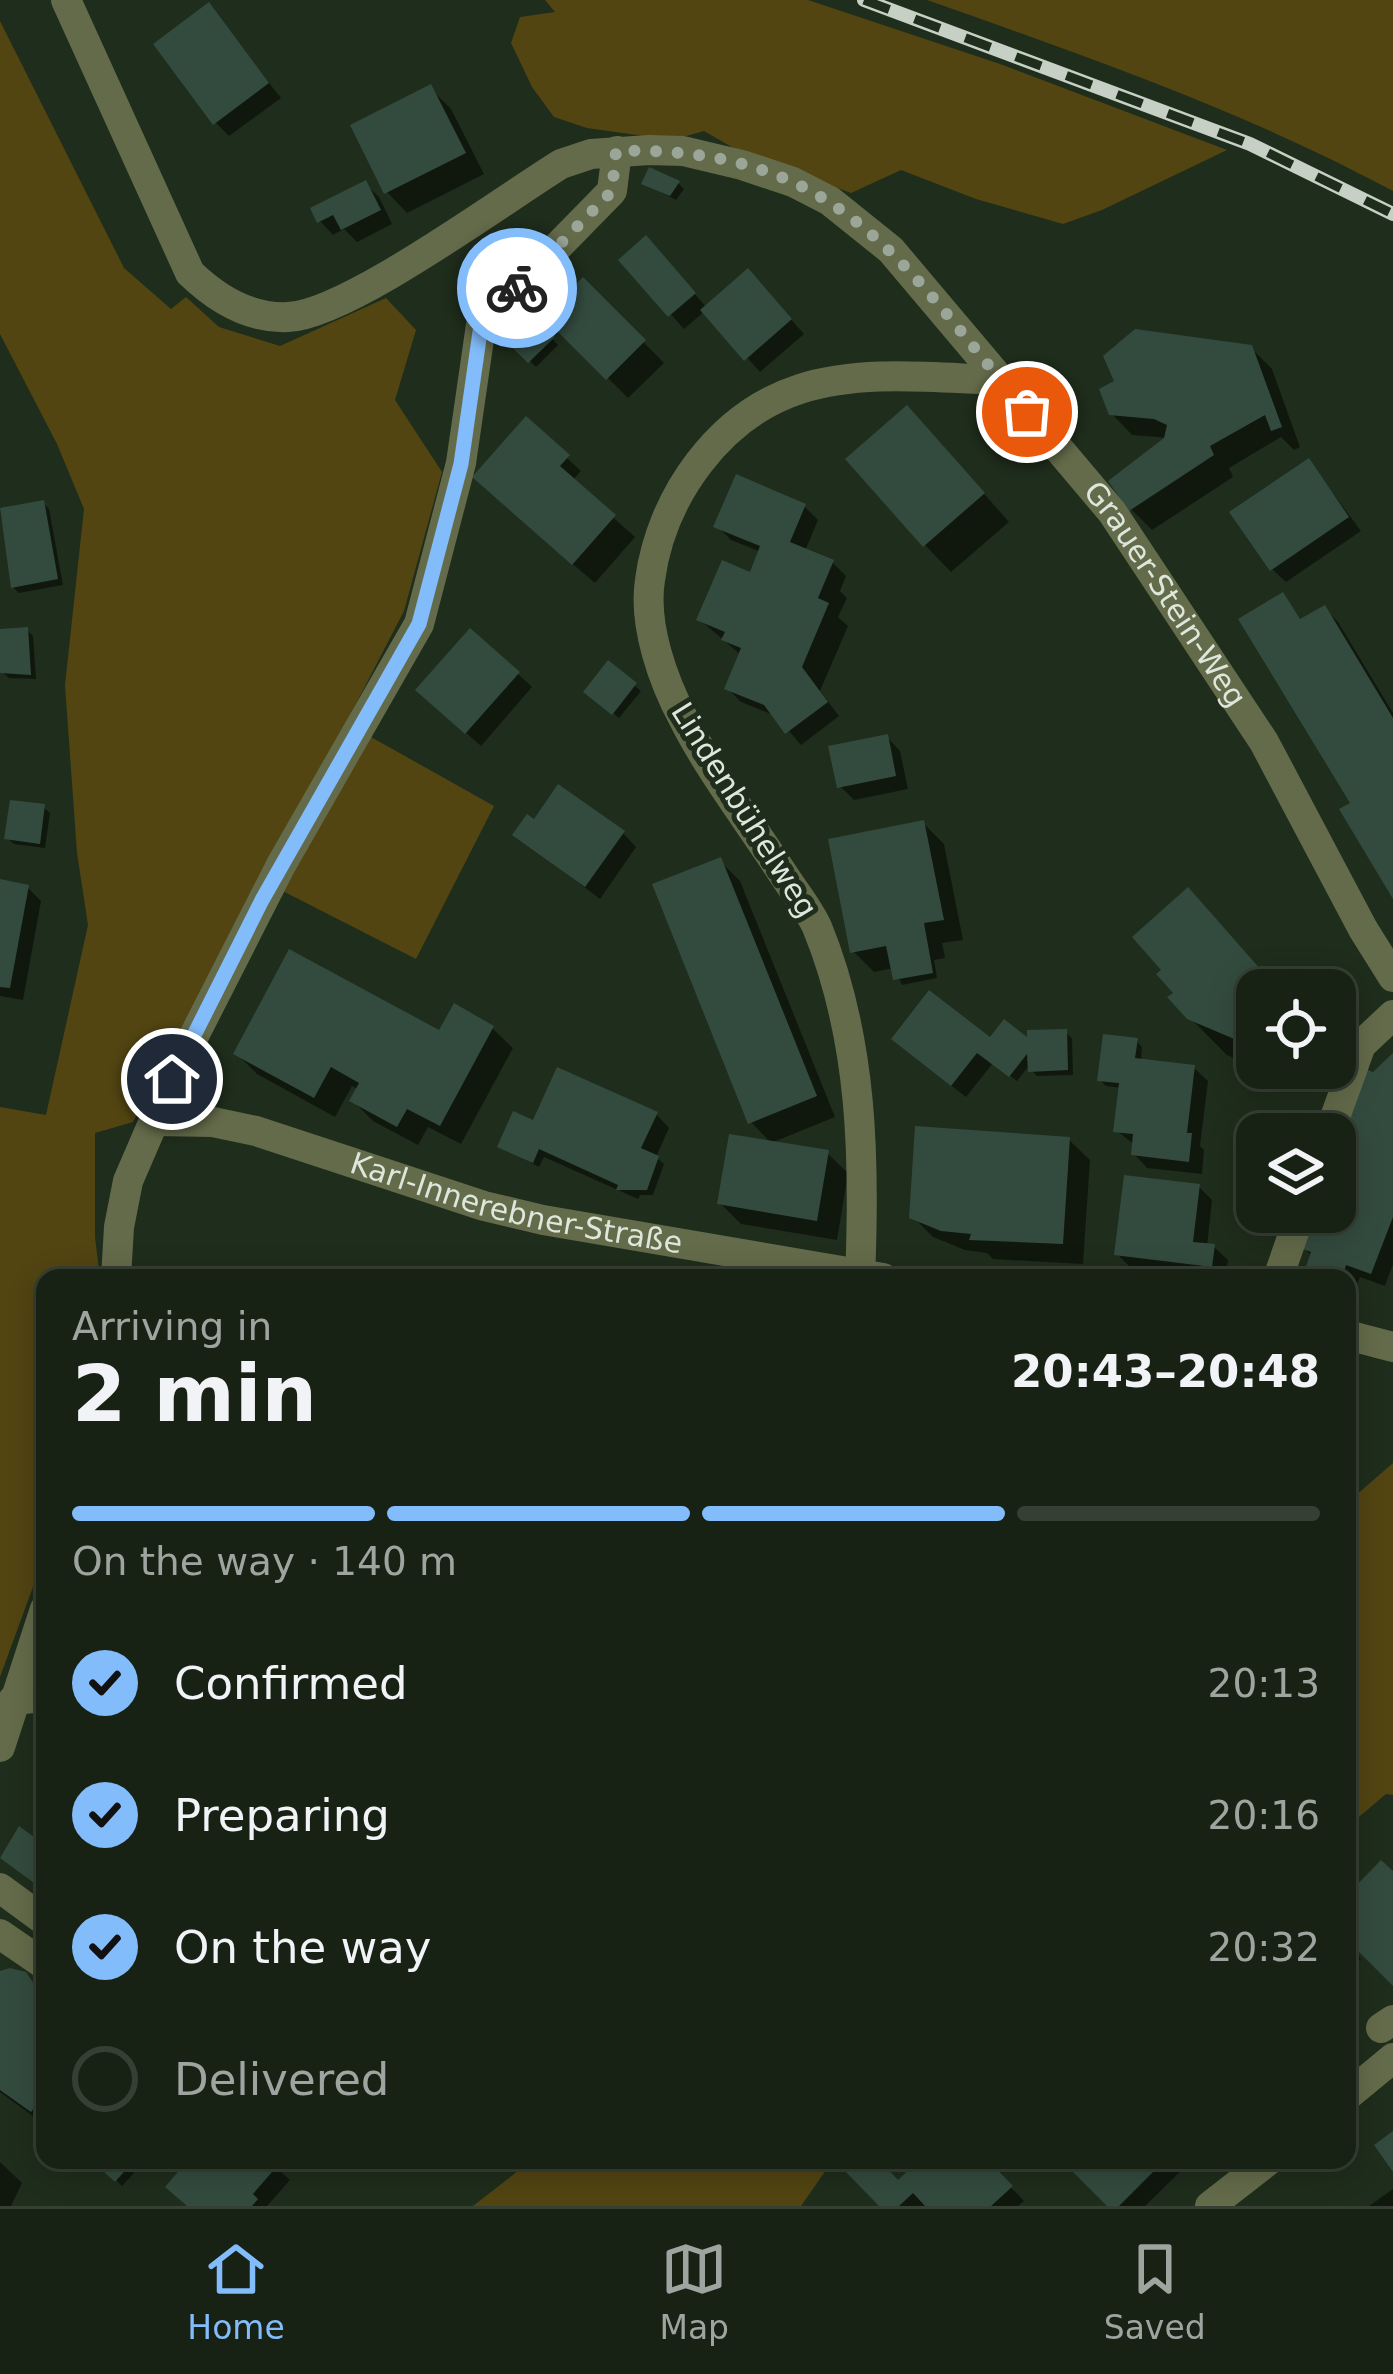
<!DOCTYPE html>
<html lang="en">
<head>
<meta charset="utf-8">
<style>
  :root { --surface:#172215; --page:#202a1e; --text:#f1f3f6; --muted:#9ea4a0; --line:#363f34; --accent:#83bcfb }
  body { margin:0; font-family:"DejaVu Sans",sans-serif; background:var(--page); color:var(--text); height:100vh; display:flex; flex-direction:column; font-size:45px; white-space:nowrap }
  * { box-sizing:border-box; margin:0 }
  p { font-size:39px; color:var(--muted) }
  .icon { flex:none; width:66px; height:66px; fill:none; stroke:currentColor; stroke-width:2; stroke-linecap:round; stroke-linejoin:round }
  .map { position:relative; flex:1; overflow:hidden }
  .details { position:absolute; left:36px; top:1269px; width:1320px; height:900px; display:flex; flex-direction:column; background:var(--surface); border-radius:24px; box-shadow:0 6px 30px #0003,0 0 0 3px var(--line) }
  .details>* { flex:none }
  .tools { position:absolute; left:1236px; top:969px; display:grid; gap:24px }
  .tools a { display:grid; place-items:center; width:120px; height:120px; border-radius:24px; background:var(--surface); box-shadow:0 6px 30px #0003,0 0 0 3px var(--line); font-size:60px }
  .pin { position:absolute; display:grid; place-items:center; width:102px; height:102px; color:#fff; margin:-51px; border:6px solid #fff; border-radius:50%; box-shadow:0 3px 12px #0007 }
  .courier { position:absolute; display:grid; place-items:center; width:120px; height:120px; margin:-60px; border:9px solid #83bcfb; border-radius:50%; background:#fff; color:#222; box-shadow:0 3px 15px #0007 }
  .headline em { font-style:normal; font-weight:700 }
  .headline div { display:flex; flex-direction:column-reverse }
  .headline { display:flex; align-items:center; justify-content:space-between; height:204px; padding:0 36px }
  h1 { font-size:78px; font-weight:700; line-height:90px }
  .bar { display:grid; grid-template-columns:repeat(4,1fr); gap:18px 12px; align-content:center; height:144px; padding:0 36px }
  .bar i { height:15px; border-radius:9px; background:var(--line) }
  .bar .current { background:var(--accent) }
  .bar p { grid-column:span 4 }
  ol { padding:0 36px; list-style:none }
  li { display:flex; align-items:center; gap:36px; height:132px }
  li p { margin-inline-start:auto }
  li .icon { padding:12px; border-radius:50%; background:var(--accent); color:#111; stroke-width:4 }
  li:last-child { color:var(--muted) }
  li i { width:66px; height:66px; border:6px solid var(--line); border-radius:50% }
  .tab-bar { display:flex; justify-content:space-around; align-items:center; height:168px; border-top:3px solid var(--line); background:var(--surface); font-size:33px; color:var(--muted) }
  .tab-bar a { display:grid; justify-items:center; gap:6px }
  .tab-bar .current { color:var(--accent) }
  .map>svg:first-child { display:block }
  .green { fill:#524512 }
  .shadow { fill:#0007 }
  .building { fill:#334b3f }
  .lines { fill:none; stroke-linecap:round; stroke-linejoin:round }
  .minor { stroke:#646b4a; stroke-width:30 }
  .rail-casing { stroke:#c6d0c4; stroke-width:14 }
  .rail { stroke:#1f2d1c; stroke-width:9; stroke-dasharray:27; stroke-linecap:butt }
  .done { stroke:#9ba699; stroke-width:12; stroke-dasharray:0 21.6 }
  .route { stroke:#83bcfb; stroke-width:15 }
  .labels { text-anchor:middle; stroke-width:10; stroke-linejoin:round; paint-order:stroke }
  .street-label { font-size:30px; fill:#dee7dc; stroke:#1f2d1c }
</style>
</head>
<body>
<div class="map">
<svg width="1393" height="2206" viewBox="0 0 1393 2206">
  <rect width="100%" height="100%" fill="#1f2d1c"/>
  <g class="green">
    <path d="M545,0H808L1000,64L1227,150L1102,210L1063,224L976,199L901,170L851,193L737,150L704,131L672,140L587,128L554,117L532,87L511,43L520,17L555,12Z"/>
    <path d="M927,0H1393V191C1244,111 1086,56 927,0Z"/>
    <path d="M0,21L124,268L171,309L186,297L219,327L280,346L386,298L416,330L395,400L442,472L404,611L346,723L494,806L416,959L265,882L133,1122L95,1133V1237L100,1278H45V1554L0,1677V1107L46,1115L88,925L77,853L65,685L84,509L57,444L0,334Z"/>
    <path d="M1393,1463V1795L1386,1794L1347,1827V1503Z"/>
    <path d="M532,2160H833L801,2206H473Z"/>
  </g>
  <g class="shadow">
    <path d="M208,6L281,98L229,136L216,123Z"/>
    <path d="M430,88L451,109L484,174L407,213L387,192Z"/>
    <path d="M644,183H678L684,189L676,200Z"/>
    <path d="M365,184L379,197L392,224L357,242L344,229L333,235L320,221Z"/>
    <path d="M659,253L707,308L761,285L804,334L760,372L705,311L684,329L622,260Z"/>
    <path d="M583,281L664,363L628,398L547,317Z"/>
    <path d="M522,308L558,345L536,367L500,331Z"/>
    <path d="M1251,348L1272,369L1300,447L1294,450L1281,437L1229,468L1233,477L1152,530L1131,509L1169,438L1132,435L1111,413Z"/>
    <path d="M526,420L581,471L572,481L635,537L595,583L541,537Z"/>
    <path d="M933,436L1009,522L951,572L925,545Z"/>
    <path d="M1309,461L1361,531L1286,582L1272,569Z"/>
    <path d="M43,503L49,509L63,585L19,593L13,587L0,511Z"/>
    <path d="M804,506L818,520L805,551L832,562L846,576L840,591L847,598L838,617L848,626L820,691L839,716L801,745L776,716L741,702L727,688L741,655L700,620L751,577L761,552L731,540L717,526Z"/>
    <path d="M1325,609L1338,622L1393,713V893L1302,622Z"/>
    <path d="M27,630L33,636L36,679L9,678L2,672Z"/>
    <path d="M609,664L641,691L619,718L593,697Z"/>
    <path d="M518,674L532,687L481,746L433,704Z"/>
    <path d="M887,737L900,751L908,789L854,800L840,786Z"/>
    <path d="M43,807L50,813L45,848L14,844L7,838Z"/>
    <path d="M923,823L944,844L963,940L942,943L945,958L934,960L937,978L902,985L894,968L874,972L853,951Z"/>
    <path d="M623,833L636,847L600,899L516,835Z"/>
    <path d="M720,861L740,881L835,1117L771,1143L751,1122Z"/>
    <path d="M0,882L28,888L41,901L23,1000L0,996Z"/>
    <path d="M1224,928L1280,990H1257V1068L1227,1055L1189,1017L1177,993Z"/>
    <path d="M492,1028L513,1048L461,1144L428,1127L418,1145L373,1121L353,1101L359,1090L352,1086L335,1117L257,1074L237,1054Z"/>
    <path d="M1065,1032L1072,1038L1073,1075L1037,1076L1031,1070V1063L1017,1081L993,1063L966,1097L908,1052L990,1041L1030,1043Z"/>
    <path d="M1136,1041L1142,1047L1141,1062L1194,1068L1208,1081L1200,1146L1204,1150L1202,1174L1147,1168L1134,1154L1135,1145L1117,1131L1122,1088L1106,1086L1100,1080Z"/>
    <path d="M1393,1057V1264L1385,1286L1360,1277L1347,1312V1278H1305L1313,1257L1303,1247L1316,1212H1335V1162L1375,1076Z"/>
    <path d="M1258,1068H1279L1282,1071L1277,1076Z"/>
    <path d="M1300,1068H1319L1309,1077Z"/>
    <path d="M656,1114L669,1128L656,1157L664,1164L653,1195H640L638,1199L544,1157L539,1167L501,1146L535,1124Z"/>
    <path d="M1069,1140L1090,1160L1083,1264L993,1259L987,1253L965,1250L933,1237L912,1216Z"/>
    <path d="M827,1153L848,1173L837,1240L741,1224L720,1203Z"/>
    <path d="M1199,1187L1212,1200L1207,1246L1214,1247L1228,1260L1225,1278L1131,1268L1117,1254Z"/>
    <path d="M1347,1945L1361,1959L1347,1973Z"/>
    <path d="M17,1972L45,1995V2125L0,2092V1975Z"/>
    <path d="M95,2160H122L134,2173L122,2186Z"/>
    <path d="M190,2160H268L290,2180L267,2206H189Z"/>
    <path d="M855,2160H875L899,2184L923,2160H985L1024,2201L1018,2206H883Z"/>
    <path d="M1067,2160H1188L1190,2162L1145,2206H1111Z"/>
    <path d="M0,2162L22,2183L11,2206H0Z"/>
    <path d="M1393,2189V2206H1369Z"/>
  </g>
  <g class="building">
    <path d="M209,2L269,83L213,125L153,44Z"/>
    <path d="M431,84L466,153L384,194L350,125Z"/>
    <path d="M649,167L680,181L670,196L641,184Z"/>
    <path d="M366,180L381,210L341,230L333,215L317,223L310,208Z"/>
    <path d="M646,235L696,293L668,317L618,260Z"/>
    <path d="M748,268L792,319L744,361L700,310Z"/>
    <path d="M583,277L646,340L606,380L543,317L554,307L546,299L566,279L573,287Z"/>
    <path d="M522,304L555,337L528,363L495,331Z"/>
    <path d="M1135,329L1252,345L1282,427L1271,431L1265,415L1210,446L1214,455L1129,511L1108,481L1164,438L1167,425L1154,419L1109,415L1099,389L1114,381L1103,356Z"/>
    <path d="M907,405L985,493L923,547L845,459Z"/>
    <path d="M526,416L570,455L560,466L616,515L572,565L472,477Z"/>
    <path d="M1309,458L1349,517L1270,571L1229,512Z"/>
    <path d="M736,474L806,504L790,542L834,560L818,598L829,603L802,667L828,702L785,734L764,705L724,689L741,648L721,640L725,632L696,620L722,560L750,572L760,546L713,527Z"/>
    <path d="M44,500L58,579L11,588L0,508Z"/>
    <path d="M1283,592L1300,619L1325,605L1393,718V899L1339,809L1350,803L1238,619Z"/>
    <path d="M28,627L31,675L0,673V629Z"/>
    <path d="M470,628L520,672L465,734L415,690Z"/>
    <path d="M608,660L637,683L612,715L583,692Z"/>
    <path d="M888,734L896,776L837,788L828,746Z"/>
    <path d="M558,784L625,831L585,887L512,835L527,814L534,819Z"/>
    <path d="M10,800L45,804L40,844L4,839Z"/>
    <path d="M924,820L944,920L924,923L933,973L893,980L886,946L850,953L828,839Z"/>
    <path d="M721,857L817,1096L748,1124L652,884Z"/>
    <path d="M0,879L29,885L10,988L0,987Z"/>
    <path d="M1188,887L1279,990H1257V1028L1249,1019L1241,1026L1247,1033L1239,1041L1187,1019L1167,997L1173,993L1156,974L1161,970L1132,937Z"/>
    <path d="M289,949L439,1030L454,1003L494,1026L440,1126L407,1109L397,1127L349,1101L359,1083L331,1067L314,1098L233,1054Z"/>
    <path d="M929,990L990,1037L1004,1019L1027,1037V1030L1067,1029L1068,1070L1028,1072L1027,1054L1009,1077L977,1053L951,1086L891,1039Z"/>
    <path d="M1103,1034L1138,1038L1135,1058L1195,1065L1187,1133H1192L1189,1162L1131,1155L1133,1134L1113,1132L1119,1083L1097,1081Z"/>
    <path d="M1393,1053V1217L1371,1274L1346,1265L1342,1278H1302L1311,1252L1300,1248L1313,1212H1335V1152L1366,1069L1373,1072Z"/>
    <path d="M557,1067L658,1112L641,1148L659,1156L647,1190H616L618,1185L539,1149L533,1163L497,1147L513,1111L533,1120Z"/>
    <path d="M915,1126L1070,1137L1063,1244L969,1240L971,1234L941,1231L909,1218Z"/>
    <path d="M729,1134L829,1150L817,1221L717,1204Z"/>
    <path d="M1124,1175L1200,1184L1193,1242L1215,1244L1212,1267L1114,1255Z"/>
    <path d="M19,1826L38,1840L45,1831V1891L0,1858Z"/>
    <path d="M1381,1860L1393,1871V1986L1358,1951L1347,1962V1895Z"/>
    <path d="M10,1968L26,1972L42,1996L37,2009L45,2017V2092L31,2112L0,2090V1971Z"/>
    <path d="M1393,2131V2172L1374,2145Z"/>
    <path d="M91,2160H124L130,2165L115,2182Z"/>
    <path d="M188,2160H273L278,2165L253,2194L258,2199L252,2206H187L165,2187Z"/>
    <path d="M851,2160H879L898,2180L919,2160H988L1013,2186L991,2206H925L913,2193L899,2206H879L842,2168Z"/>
    <path d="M1061,2160H1165L1119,2206H1107Z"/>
  </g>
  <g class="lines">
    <g class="minor">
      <path id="s1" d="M66,0L190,273C217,299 249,319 288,317C347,315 504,199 561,164L591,154L649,150L683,151L742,165L793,182L830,201L891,250L1112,512L1264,742L1363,929L1393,977"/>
      <path id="s2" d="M156,1121L213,1122L256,1131L484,1206L543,1220L883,1278"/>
      <path d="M1329,1134L1361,1045L1393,1015"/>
      <path d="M116,1278L119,1227L128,1181L172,1079L281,865L419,624L461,463L481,325L612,191L617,151"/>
      <path d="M860,1278C865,1160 863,1039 817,927C809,909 794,891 783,874C750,823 711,773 684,720C663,681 643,625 650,580C661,497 719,415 800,389C862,369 935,378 1000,380"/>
      <path d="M1278,1278L1301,1212"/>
      <path d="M1347,1335L1393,1347"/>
      <path d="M13,1700L45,1697"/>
      <path d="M0,1747L45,1609"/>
      <path d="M0,1888L45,1921"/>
      <path d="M0,1934L45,1965"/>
      <path d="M1381,2028L1393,2020"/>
      <path d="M1347,2096L1393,2058"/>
      <path d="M1210,2206L1269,2160"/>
    </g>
    <defs>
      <path id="rail" d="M864,0L1250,144L1393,214"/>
    </defs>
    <use href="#rail" class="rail-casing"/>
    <use href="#rail" class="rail"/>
  </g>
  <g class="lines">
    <path class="done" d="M517,288L612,191L616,151C839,145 900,261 1027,412"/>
    <path class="route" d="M172,1079L262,900L419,624L461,464L481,325L517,288"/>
  </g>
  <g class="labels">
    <g class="street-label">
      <text dy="10" stroke="none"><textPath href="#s1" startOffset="1524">Grauer-Stein-Weg</textPath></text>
      <text transform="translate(744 810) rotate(58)" y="10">Lindenbühelweg</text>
      <text dy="10" stroke="none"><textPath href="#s2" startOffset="372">Karl-Innerebner-Straße</textPath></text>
    </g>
  </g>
</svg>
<div class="tools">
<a><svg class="icon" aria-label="locate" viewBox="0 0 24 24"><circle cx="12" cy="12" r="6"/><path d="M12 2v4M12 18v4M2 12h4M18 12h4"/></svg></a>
<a><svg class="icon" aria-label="layers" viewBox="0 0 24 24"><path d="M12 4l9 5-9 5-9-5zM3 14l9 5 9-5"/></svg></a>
</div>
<div class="pin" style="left:1027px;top:412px;background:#ea580c"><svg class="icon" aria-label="bag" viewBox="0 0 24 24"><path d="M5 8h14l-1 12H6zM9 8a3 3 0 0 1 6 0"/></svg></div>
<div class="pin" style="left:172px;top:1079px;background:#1f2937"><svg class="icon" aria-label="home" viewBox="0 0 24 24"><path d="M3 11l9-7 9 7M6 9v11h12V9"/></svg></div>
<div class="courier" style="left:517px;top:288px"><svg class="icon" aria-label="bike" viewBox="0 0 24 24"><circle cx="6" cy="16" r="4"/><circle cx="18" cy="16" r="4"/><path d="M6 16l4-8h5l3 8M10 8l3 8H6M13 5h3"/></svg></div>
<section class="details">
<div class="headline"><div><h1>2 min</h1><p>Arriving in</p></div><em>20:43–20:48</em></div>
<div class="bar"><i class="current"></i><i class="current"></i><i class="current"></i><i></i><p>On the way · 140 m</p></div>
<ol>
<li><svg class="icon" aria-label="check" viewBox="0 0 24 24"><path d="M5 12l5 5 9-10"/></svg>Confirmed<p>20:13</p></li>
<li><svg class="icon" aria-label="check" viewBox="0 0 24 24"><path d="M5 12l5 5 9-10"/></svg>Preparing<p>20:16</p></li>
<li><svg class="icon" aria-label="check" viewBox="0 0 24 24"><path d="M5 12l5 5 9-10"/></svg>On the way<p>20:32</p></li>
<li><i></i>Delivered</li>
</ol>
</section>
</div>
<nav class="tab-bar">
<a class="current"><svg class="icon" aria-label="home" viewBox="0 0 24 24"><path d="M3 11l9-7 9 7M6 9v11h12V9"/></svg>Home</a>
<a><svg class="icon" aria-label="map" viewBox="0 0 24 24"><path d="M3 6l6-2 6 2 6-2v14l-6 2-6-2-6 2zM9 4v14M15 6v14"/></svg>Map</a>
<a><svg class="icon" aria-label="saved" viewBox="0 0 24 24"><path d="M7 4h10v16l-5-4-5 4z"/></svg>Saved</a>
</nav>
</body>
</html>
